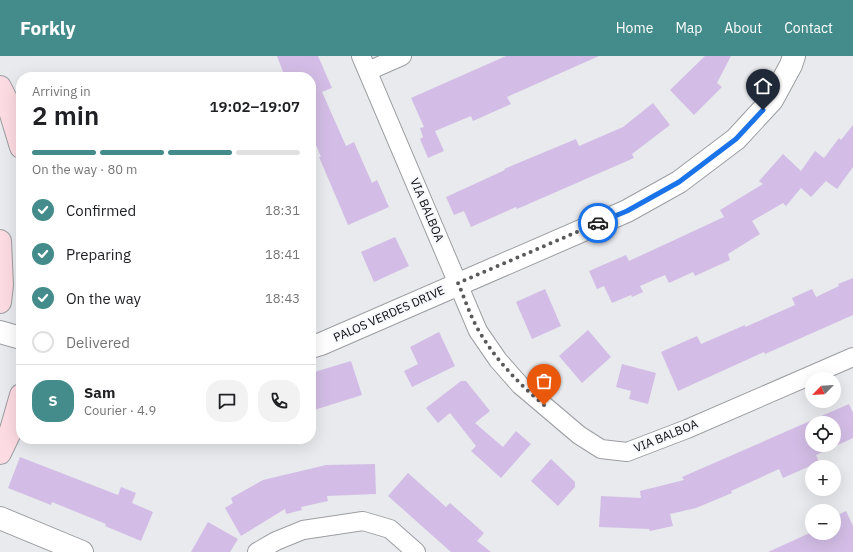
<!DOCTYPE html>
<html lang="en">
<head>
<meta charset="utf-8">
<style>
  :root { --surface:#fff; --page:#f2f2f2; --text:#202124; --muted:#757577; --line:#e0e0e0; --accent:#448c8b }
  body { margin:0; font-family:"IBM Plex Sans",sans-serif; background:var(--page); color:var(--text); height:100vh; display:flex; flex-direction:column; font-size:15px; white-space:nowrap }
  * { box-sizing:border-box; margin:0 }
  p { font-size:13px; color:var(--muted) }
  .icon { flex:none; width:22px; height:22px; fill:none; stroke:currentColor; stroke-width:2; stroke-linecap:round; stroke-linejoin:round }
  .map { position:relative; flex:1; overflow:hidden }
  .side { position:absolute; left:16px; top:16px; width:300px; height:372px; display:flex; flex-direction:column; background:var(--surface); border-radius:16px; box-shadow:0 4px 16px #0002 }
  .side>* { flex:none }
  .needle { width:26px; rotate:246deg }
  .fabs { position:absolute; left:805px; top:316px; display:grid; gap:8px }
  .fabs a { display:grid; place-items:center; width:36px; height:36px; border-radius:50%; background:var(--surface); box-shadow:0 4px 16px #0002; font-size:20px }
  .pin { position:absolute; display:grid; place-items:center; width:34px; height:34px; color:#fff; margin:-41px -17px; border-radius:50% 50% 50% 0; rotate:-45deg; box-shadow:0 0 4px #0007 }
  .pin .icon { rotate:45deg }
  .courier { position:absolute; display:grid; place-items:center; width:40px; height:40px; margin:-20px; border:3px solid #1a73e8; border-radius:50%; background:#fff; color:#222; box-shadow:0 1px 5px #0007 }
  .head em { font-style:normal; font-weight:600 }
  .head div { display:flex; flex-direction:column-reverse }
  .head { display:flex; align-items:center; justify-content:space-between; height:68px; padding:0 16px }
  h1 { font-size:26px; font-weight:600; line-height:30px }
  .bar { display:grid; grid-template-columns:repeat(4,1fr); gap:6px 4px; align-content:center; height:48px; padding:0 16px }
  .bar i { height:5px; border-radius:3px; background:var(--line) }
  .bar .on { background:var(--accent) }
  .bar p { grid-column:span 4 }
  .line { display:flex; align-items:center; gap:10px; padding:0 16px; border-top:1px solid var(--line) }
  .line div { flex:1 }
  .round { display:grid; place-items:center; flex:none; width:42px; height:42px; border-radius:16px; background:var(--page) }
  ol { padding:0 16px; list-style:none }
  li { display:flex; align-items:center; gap:12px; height:44px }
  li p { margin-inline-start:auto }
  li .icon { padding:4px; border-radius:50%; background:var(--accent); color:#fff; stroke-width:4 }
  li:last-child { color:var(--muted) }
  li i { width:22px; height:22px; border:2px solid var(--line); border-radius:50% }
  header { display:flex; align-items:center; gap:24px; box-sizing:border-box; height:56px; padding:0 20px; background:var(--accent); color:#fff }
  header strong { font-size:19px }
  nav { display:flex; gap:22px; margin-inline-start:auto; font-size:14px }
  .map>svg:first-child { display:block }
  .building { fill:#d3bde6; fill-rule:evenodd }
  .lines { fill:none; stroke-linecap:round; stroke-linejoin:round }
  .minor-casing { stroke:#9c9ea2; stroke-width:20 }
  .tertiary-casing { stroke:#9c9ea2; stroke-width:24 }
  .secondary-casing { stroke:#9c9ea2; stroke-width:24 }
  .minor { stroke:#fff; stroke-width:18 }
  .tertiary { stroke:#fff; stroke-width:22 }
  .secondary { stroke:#fddbe2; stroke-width:22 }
  .done { stroke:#595a5c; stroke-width:4; stroke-dasharray:0 7.2 }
  .route { stroke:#1a73e8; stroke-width:5 }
  .labels { text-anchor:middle; stroke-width:4; stroke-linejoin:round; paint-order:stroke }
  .street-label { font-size:12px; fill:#0c0c0e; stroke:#f5f7fb }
</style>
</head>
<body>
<header>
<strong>Forkly</strong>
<nav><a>Home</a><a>Map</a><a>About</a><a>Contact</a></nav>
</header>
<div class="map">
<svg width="853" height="496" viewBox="0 0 853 496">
  <rect width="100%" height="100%" fill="#e8eaee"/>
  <g class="building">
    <path d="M277,0H318L332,32L322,36L346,90L354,86L372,127L377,124L389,151L348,169L319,101H321L311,77V21H285Z"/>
    <path d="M506,0H599L507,41L511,48L473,65L471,60L435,75L444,95L428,102L420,83L423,81L420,72L424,71L411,42Z"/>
    <path d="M705,0H731L717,27L722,31L694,59L670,34Z"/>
    <path d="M653,47L670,69L632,98L634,102L517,153L516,151L471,171L464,155L454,159L446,141L505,114L504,113L576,83L579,90L623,71Z"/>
    <path d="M853,69V111L837,133L826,125L811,141L801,132L786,150L783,147L752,165L760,178L728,198L730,204L695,220L693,216L669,227L665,219L640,230L643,236L632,241L631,239L612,247L604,230L597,233L589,215L626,199L629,205L724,161L720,154L763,128L759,125L783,98L801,115L815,95L824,102L839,82L841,84Z"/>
    <path d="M395,181L409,210L374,226L361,196Z"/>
    <path d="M853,222V259L765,298L764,296L678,335L661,296L697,280L701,288L745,269V271L795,249L792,242L812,233L816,241L839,230L838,228Z"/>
    <path d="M545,233L561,270L532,283L516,246Z"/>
    <path d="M588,274L611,301L582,327L559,300Z"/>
    <path d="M439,276L455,310L412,331L404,315L418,308L410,291Z"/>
    <path d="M351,305L362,339L311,355V317Z"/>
    <path d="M622,308L656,317L648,348L629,343L631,335L616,331Z"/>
    <path d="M461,325H466L490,355L475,367L503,391L516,375L531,388L501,422L471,395L476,390L450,357L438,367L426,352Z"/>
    <path d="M849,348L853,357V382L816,399L819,406L783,422L779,413L731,435L732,437L696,452L670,458L673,470L650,475L649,473L599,471L601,440L641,442L640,435L684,424L682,421ZM812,367H834V389H812Z"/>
    <path d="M20,401L118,439L121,431L136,437L132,447L153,456L141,485L105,470L106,468L52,446L51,449L8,432Z"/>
    <path d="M551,403L575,426V431L558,450L531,425Z"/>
    <path d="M375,408L376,438L327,440L328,445L301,451L302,454L286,458L285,453L241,480L225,452L233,447L231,442L263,424L326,409Z"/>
    <path d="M408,417L446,451L450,447L484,477L477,485L491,496H451L388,440Z"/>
    <path d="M846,455L853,470V496H768L812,476L834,477V461Z"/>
    <path d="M208,466L238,483L230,496H191Z"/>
  </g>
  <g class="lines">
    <defs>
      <g id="minor">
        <path d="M361,0L478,275L498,304L520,329L579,379L601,393L627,396L687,373L853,301"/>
        <path d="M368,15L402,0"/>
        <path d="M257,496L276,485L303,474L363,465L390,473L416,496"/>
      </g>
      <g id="tertiary">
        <path d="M0,276L21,282"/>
        <path d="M311,291L321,288L627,155L679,126L736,83L772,44L791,9L794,0"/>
        <path d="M0,462L82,496"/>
      </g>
      <g id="secondary">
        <path d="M0,31L7,45L21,91"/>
        <path d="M0,185L2,229L0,246"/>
        <path d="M0,397L11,374L21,339"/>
      </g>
    </defs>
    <use href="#minor" class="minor-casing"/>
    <use href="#tertiary" class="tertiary-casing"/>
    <use href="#secondary" class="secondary-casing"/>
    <use href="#minor" class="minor"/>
    <use href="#tertiary" class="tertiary"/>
    <use href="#secondary" class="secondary"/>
  </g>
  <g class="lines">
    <path class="done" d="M544,349C518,327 496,304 479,275C470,260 465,243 458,227L598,167"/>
    <path class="route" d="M598,167L627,155L679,126L736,83L763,54"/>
  </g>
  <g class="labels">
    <g class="street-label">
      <text transform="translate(427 154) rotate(67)" y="4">VIA BALBOA</text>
      <text transform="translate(389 258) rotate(-24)" y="4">PALOS VERDES DRIVE</text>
      <text transform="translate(666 380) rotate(-22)" y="4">VIA BALBOA</text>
    </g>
  </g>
</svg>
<div class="fabs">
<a><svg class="needle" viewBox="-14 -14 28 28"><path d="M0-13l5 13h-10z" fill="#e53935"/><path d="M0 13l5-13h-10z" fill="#757577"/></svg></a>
<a><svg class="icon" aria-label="locate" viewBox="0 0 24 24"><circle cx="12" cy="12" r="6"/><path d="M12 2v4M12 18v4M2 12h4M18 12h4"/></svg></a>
<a>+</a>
<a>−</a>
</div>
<div class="pin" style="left:544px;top:349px;background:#ea580c"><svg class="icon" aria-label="bag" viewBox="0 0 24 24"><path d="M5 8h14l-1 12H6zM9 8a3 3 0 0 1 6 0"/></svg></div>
<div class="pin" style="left:763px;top:54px;background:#1f2937"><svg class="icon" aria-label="home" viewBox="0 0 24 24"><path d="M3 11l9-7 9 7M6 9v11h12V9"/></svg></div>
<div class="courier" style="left:598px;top:167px"><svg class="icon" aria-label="car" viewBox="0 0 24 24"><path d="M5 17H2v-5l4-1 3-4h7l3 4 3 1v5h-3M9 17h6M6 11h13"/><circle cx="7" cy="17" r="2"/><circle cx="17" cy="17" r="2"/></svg></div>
<section class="side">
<div class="head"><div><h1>2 min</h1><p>Arriving in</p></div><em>19:02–19:07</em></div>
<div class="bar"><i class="on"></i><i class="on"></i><i class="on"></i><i></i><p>On the way · 80 m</p></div>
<ol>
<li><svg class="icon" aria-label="check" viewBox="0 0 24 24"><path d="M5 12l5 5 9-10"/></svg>Confirmed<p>18:31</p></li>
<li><svg class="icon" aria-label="check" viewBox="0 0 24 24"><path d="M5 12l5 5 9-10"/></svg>Preparing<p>18:41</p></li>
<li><svg class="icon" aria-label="check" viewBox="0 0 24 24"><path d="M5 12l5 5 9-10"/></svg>On the way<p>18:43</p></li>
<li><i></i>Delivered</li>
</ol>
<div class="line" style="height:72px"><b class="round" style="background:var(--accent);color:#fff">S</b><div><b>Sam</b><p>Courier · 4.9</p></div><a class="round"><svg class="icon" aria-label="chat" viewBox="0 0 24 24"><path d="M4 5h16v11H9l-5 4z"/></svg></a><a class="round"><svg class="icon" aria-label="phone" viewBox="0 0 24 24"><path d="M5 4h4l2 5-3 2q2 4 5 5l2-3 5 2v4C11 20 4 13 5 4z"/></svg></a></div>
</section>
</div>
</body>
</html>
